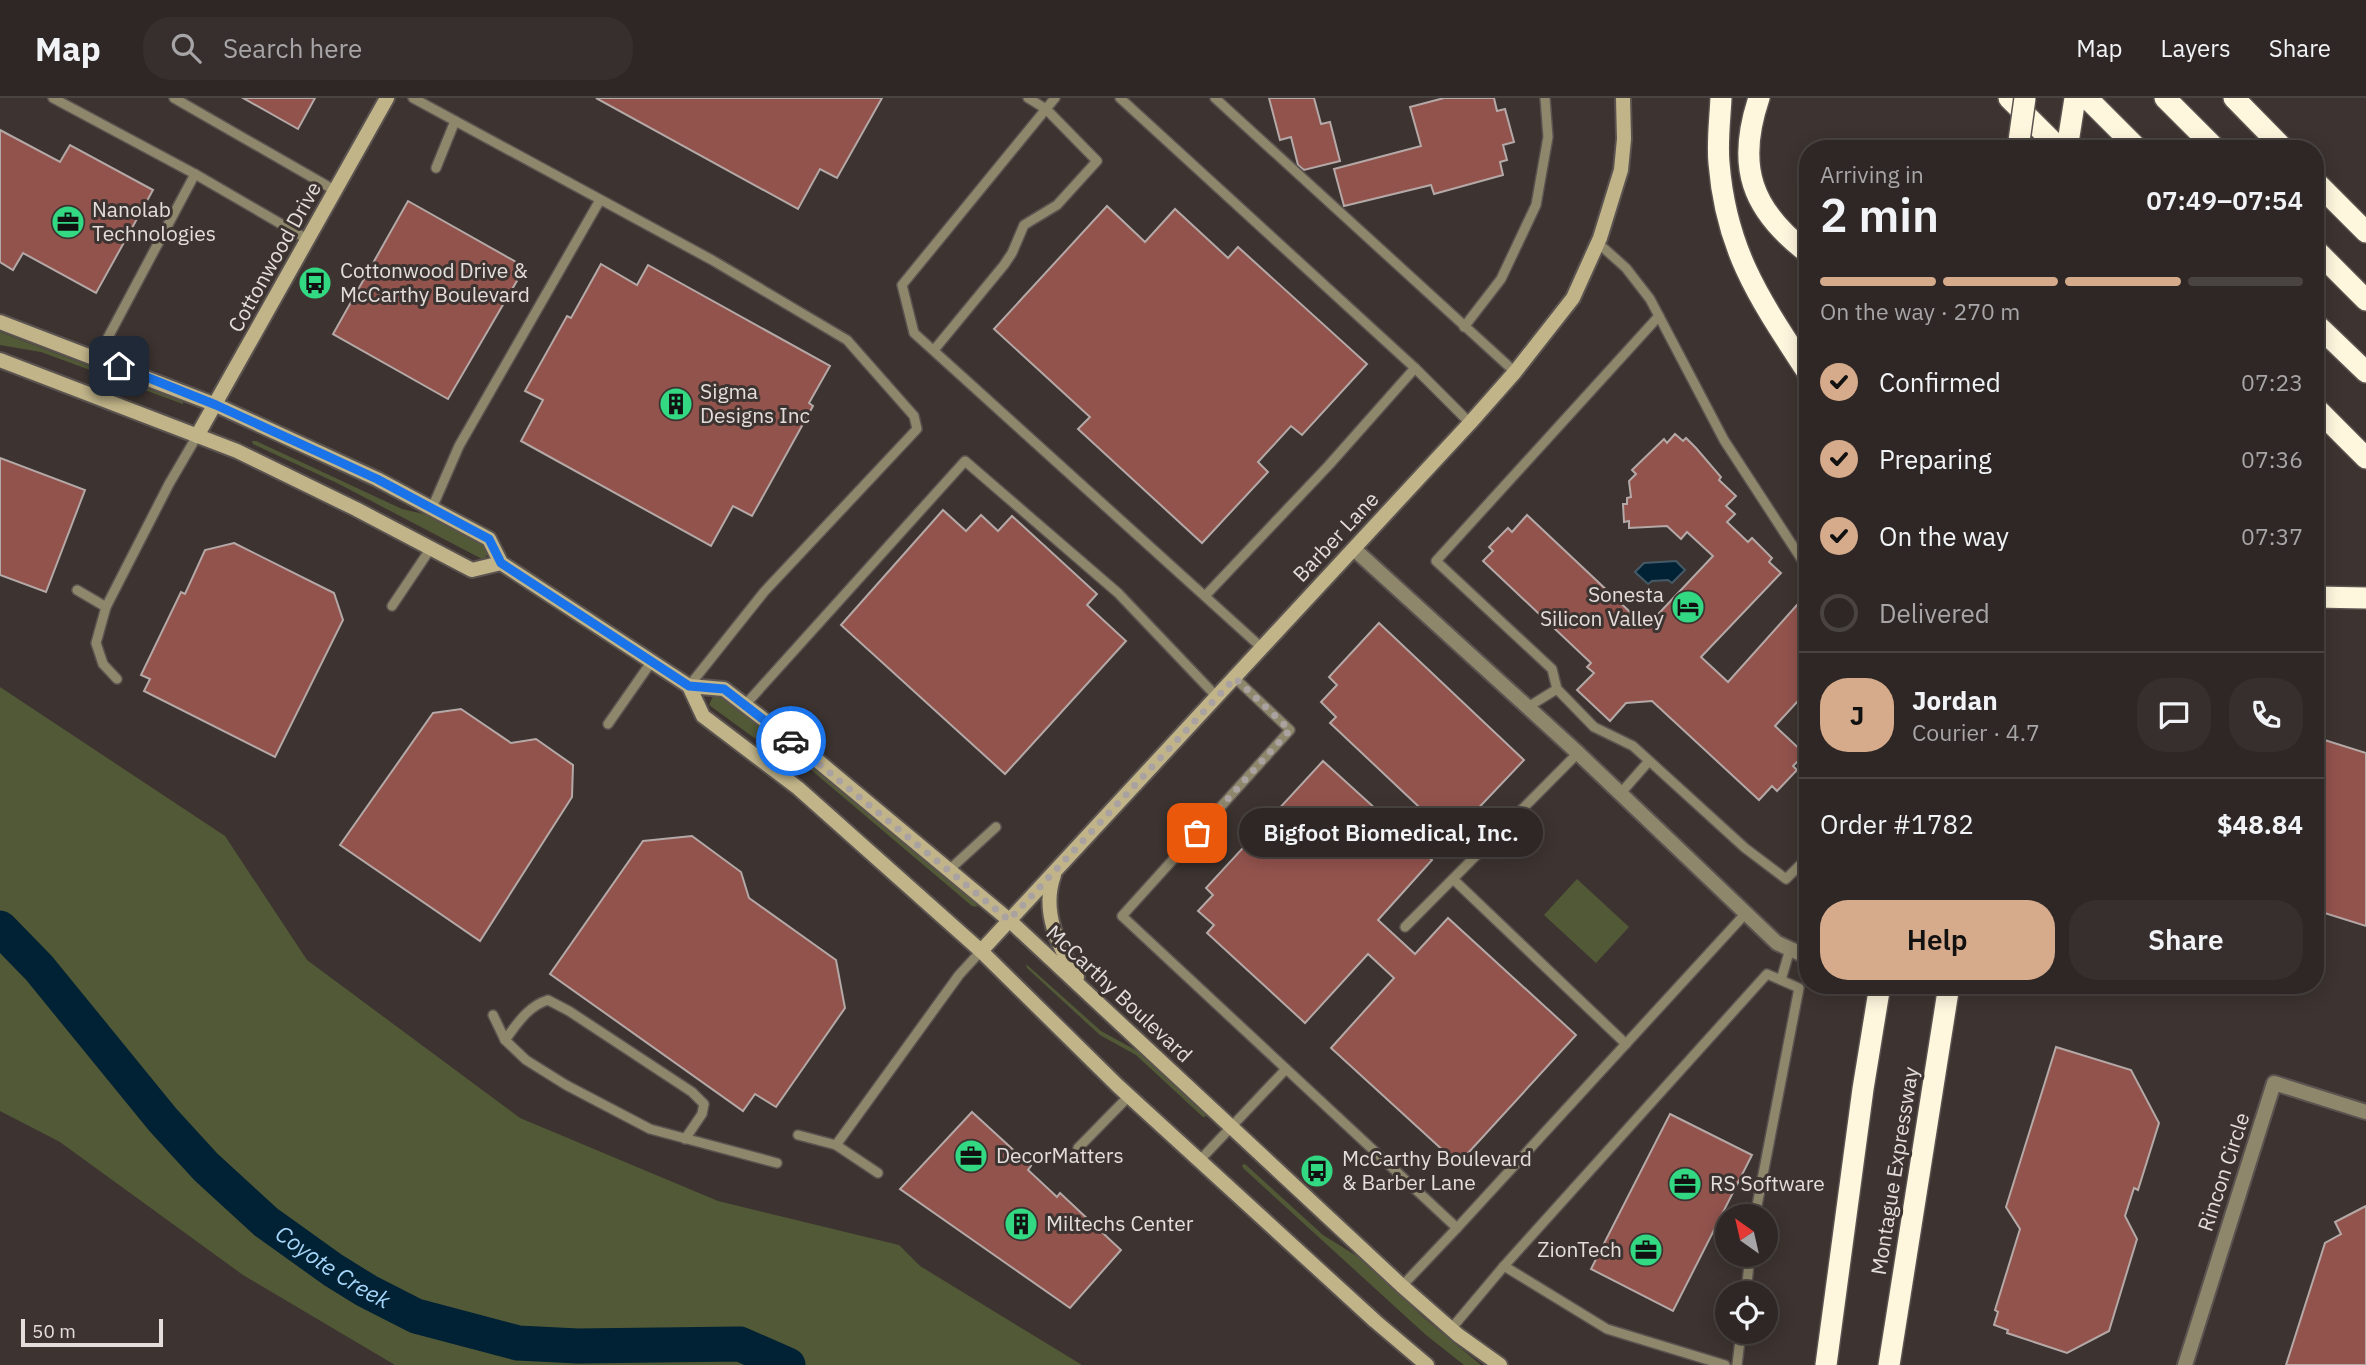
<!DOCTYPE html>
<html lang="en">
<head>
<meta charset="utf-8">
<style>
  :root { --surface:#2e2725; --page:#362f2d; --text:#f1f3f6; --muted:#a7a5a7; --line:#494442; --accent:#d6ab8b }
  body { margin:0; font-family:"IBM Plex Sans",sans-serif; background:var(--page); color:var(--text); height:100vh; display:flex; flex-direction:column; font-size:26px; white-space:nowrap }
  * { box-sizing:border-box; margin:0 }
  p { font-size:23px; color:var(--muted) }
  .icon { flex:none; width:38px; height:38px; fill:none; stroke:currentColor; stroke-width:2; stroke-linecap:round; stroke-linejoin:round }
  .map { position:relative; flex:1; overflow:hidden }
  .sheet { position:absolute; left:1799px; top:42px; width:525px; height:854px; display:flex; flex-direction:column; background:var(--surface); border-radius:28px; box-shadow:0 4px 18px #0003,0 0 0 2px var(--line) }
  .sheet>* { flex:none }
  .needle { width:46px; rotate:326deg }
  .fabs { position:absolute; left:1715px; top:1106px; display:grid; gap:14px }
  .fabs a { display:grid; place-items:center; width:63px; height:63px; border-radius:50%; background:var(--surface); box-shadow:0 4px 18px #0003,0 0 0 2px var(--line); font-size:35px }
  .scale { position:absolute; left:21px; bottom:18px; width:142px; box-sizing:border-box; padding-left:7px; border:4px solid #e3dedc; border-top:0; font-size:19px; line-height:24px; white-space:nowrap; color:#e3dedc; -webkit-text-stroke:5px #3d3431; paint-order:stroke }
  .pin { position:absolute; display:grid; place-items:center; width:60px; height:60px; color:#fff; margin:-30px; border-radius:14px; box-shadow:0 4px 10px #0006 }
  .courier { position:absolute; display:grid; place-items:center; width:70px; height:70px; margin:-35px; border:5px solid #1a73e8; border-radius:50%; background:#fff; color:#222; box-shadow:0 2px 9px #0007 }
  .bubble { position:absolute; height:49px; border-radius:24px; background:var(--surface); box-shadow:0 4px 18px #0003,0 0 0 2px var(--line); font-size:23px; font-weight:600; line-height:49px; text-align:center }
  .headline em { font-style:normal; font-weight:600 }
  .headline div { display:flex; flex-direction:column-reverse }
  .headline { display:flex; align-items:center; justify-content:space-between; height:119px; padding:0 21px }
  h1 { font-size:46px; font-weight:600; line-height:52px }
  .bar { display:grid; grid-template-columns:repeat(4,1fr); gap:10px 7px; align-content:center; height:84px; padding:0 21px }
  .bar i { height:9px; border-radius:5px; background:var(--line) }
  .bar .on { background:var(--accent) }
  .bar p { grid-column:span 4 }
  .line { display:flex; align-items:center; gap:18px; padding:0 21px; border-top:2px solid var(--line) }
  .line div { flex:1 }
  .round { display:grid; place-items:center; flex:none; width:74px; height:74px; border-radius:28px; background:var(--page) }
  ol { padding:0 21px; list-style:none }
  li { display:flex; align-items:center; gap:21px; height:77px }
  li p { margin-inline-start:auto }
  li .icon { padding:7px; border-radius:50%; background:var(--accent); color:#111; stroke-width:4 }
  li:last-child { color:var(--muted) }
  li i { width:38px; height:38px; border:4px solid var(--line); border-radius:50% }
  .button { display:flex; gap:14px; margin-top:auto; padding:14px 21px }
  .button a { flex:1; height:80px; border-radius:28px; background:var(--accent); color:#111; font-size:28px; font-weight:600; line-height:80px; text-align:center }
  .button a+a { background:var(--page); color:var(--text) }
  header { display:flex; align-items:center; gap:42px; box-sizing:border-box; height:98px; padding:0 35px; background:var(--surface); border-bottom:2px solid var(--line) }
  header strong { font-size:33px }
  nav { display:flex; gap:38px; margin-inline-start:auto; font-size:24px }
  .search { width:490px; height:63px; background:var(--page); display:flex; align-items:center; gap:18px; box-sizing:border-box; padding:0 24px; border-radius:28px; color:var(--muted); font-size:26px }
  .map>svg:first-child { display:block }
  .green { fill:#525936 }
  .water { fill:#012134; stroke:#455a66; stroke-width:2 }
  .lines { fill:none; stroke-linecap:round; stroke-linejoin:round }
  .river { stroke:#012134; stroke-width:35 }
  .building { fill:#93534d; stroke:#b4a9a7; stroke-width:2 }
  .lane-casing { stroke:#5b5350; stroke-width:12 }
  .street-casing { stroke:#5b5350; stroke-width:18 }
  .secondary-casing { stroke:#5b5350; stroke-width:18 }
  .highway-casing { stroke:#5b5350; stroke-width:24 }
  .lane { stroke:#8f876c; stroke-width:9 }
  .street { stroke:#8f876c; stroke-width:14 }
  .secondary { stroke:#c1b489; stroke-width:14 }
  .highway { stroke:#fef6dd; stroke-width:21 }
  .highway-bridge-casing { stroke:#5b5350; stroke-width:24; stroke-linecap:butt }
  .highway-bridge { stroke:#fef6dd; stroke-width:21 }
  .done { stroke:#a9a2a0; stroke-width:7; stroke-dasharray:0 12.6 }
  .route { stroke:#1a73e8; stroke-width:9 }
  .labels { text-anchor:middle; stroke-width:6; stroke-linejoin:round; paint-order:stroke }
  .poi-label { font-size:21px; fill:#e3dedc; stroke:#3d3431; text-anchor:start }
  .street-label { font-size:21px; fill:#e3dedc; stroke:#3d3431 }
  .water-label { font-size:23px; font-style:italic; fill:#a5d5f8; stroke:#3d3431 }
</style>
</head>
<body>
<header>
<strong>Map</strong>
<div class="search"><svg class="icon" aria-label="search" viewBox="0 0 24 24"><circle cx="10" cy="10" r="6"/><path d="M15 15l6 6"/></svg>Search here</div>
<nav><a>Map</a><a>Layers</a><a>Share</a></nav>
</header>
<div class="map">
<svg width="2366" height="1267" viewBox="0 0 2366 1267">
  <rect width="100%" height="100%" fill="#3d3431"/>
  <g class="green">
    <path d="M0,234L183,304V306L41,254L0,247Z"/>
    <path d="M252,343H256L402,411L428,417L488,449L489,452L486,459L482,461L339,386L253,346Z"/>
    <path d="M0,589L225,738L307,862L520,1020L718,1103L899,1147L920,1168L1082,1267H395L243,1177L60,1044L0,1013Z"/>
    <path d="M714,596L719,597L837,687L976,805L977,809L972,808L803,665L753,639L709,607Z"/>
    <path d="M1577,781L1629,829L1596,865L1544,817Z"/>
    <path d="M1026,866L1101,933L1141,955L1205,1014L1207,1018L1203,1019L1136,957L1100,937L1090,928L1027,870Z"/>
    <path d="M1245,1066L1323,1137L1368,1165L1423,1219L1481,1267H1464L1426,1237L1243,1070L1242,1067Z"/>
  </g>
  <path class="water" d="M1676,463L1685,472L1672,485L1668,482L1652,483L1648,486L1635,474L1644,465Z"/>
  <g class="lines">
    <path class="river" id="s1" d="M0,830L39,870L163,1022L206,1069L266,1124L333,1172L367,1193L416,1218L518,1245L578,1248L740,1246L788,1267"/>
  </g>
  <g class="building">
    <path d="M243,0H315L298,31Z"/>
    <path d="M596,0H882L837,80L820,71L798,111Z"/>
    <path d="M1269,0H1314L1321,26L1330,24L1340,63L1304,72L1298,67L1291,39L1280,42Z"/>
    <path d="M1444,0H1494L1497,13L1505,11L1514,44L1503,47L1507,62L1500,64L1503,77L1434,96L1431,87L1344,108L1334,71L1421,48L1410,9Z"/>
    <path d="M0,32L60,64L70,47L153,92L96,195L23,155L13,172L0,164Z"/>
    <path d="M408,103L525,169L448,301L333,236Z"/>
    <path d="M1107,108L1145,144L1175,111L1228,160L1238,149L1367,266L1302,337L1291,328L1258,364L1268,374L1202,445L1078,331L1090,319L994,231Z"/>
    <path d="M601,166L637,187L648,167L830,268L809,305L813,308L752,418L733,408L711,448L521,343L543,302L525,293L567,218L571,220Z"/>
    <path d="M1675,336L1683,343L1686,340L1696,350L1721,379L1719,382L1736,398L1726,408L1735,416L1727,424L1748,444L1752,440L1772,460L1769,464L1781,475L1701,559L1728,584L1797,507L1808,516V592L1775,628L1805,656L1793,668L1797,672L1777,693L1772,688L1759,702L1652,603L1626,605L1610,623L1577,592L1594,575L1587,569L1591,565L1483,463L1493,453L1489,449L1508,430L1512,434L1527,417L1646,529L1713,458L1687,434L1681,441L1667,428L1629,430V423L1624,424L1623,406H1627V400L1631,399L1629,383L1636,376L1632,372L1664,341L1667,345Z"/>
    <path d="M0,360L85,392L46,494L0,477Z"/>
    <path d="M943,412L966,433L981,417L998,433L1012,418L1097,496L1087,507L1126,543L1005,676L841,527Z"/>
    <path d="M234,445L334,495L343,522L275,659L144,593L150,581L141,577L181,494L185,496L205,452Z"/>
    <path d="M1379,525L1524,662L1451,739L1330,625L1336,619L1321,604L1337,587L1329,579Z"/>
    <path d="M461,611L511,645L536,641L573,667L572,699L480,843L340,747L433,615Z"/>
    <path d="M2315,639L2366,655V828L2315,812Z"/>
    <path d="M1323,663L1432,762L1378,822L1415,856L1448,820L1576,937L1458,1066L1331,950L1394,880L1368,856L1305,925L1207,835L1214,827L1198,813L1213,797L1206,790Z"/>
    <path d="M692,738L741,774L749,800L836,862L845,910L776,1009L755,996L743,1013L550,876L643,743Z"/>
    <path d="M2056,949L2131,972L2159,1025L2138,1092L2134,1090L2125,1118L2137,1141L2109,1233L2067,1255L2007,1235L2008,1232L1994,1227L1998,1214L1995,1212L2020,1131L2006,1109Z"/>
    <path d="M972,1014L1031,1068L1028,1072L1057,1099L1060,1095L1121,1152L1070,1210L900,1091Z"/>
    <path d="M1670,1016L1752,1057L1673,1213L1591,1171Z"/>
    <path d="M2366,1108V1267H2286L2325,1145L2341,1136L2335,1124Z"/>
  </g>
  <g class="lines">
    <defs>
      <g id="lane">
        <path d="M53,0L195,76L307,141"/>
        <path d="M174,0L336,93"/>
        <path d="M413,0L712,162L847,242L914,318L917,331L764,494L689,588"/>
        <path d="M1055,0L902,187L914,235L1262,550"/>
        <path d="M1120,0L1415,270L1470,325"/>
        <path d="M1215,0L1515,274"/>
        <path d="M436,70L455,23"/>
        <path d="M1598,145L1626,170L1650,201L1724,342L1808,471"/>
        <path d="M1659,218L1436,463L1552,571L1557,591L1594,629L1633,648L1745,750L1786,781L1804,763L1808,748"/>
        <path d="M1464,229L1501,181L1536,107L1548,39L1545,0"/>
        <path d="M934,252L1004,167L1012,155L1024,127L1057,107L1097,63L1046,11L1028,0"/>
        <path d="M97,260L195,76"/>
        <path d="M432,410L459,348L600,102"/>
        <path d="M77,492L106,509"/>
        <path d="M1205,498L1329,367L1415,270"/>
        <path d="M392,508L431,450"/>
        <path d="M1235,580L1290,632L1122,818L1457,1130L1746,815"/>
        <path d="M117,581L103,566L96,545L106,509L169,386L197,338"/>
        <path d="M745,607L965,363L1118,495L1217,599"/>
        <path d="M1528,609L1557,591"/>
        <path d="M608,626L652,563"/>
        <path d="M1620,696L1649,663"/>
        <path d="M949,772L996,729"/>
        <path d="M1453,781L1626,946"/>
        <path d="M1405,829L1578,655"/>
        <path d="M1781,882L1790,851"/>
        <path d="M493,917L505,942L526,962L566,987L650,1031L777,1065"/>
        <path d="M505,942C517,926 528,908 548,902L569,913L692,994L704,1006L702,1016L685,1041"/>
        <path d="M798,1037L836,1047L878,1075"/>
        <path d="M836,1047L959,877L981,853"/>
        <path d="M1078,1050L1129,998"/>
        <path d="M1200,1062L1286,971"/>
        <path d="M1504,1168L1607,1231L1725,1267"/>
        <path d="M1402,1188L1457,1130"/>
        <path d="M1746,1195L1750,1157"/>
        <path d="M1451,1231L1504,1168L1767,876L1799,890L1755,1118"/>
        <path d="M1737,1267L1741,1234"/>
      </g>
      <g id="street">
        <path d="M1354,451L1578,655L1777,845L1808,859"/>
        <path d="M2185,1267L2274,985L2366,1014"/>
      </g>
      <g id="secondary">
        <path d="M0,224L216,307L377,381L489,441L501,465L689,588L724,591L818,663L1009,822L1402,1188L1458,1237L1500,1267"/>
        <path d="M0,262L237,353L356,411L472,472L501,465"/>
        <path d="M197,338L387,0"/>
        <path d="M689,588L703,618L798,690L981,853L1118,988L1375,1223L1427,1267"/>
        <path d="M1054,777C1041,813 1058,848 1077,879"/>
        <path d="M981,853L1470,325L1515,274L1573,200L1600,140L1621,72L1624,41L1623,0"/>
      </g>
      <g id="highway">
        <path d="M1721,0C1720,21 1717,44 1719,65C1726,154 1761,203 1808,275"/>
        <path d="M1759,0C1736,68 1751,112 1808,155"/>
        <path d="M2009,0L2060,51"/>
        <path d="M2087,0L2138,51"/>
        <path d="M2165,0L2216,51"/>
        <path d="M2234,0L2284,51"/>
        <path d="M2067,51L2075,0"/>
        <path d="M2315,83L2366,134"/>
        <path d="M2315,151L2366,202"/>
        <path d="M2315,225L2366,274"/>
        <path d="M2315,309L2366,360"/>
        <path d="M2315,499L2366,500"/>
        <path d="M1826,1267L1863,991L1880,887"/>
        <path d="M1889,1267L1949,887"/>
      </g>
    </defs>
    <use href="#lane" class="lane-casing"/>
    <use href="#street" class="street-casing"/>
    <use href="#secondary" class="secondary-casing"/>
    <use href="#highway" class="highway-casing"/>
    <use href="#lane" class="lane"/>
    <use href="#street" class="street"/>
    <use href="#secondary" class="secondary"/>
    <use href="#highway" class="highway"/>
    <defs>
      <path id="highway-bridge" d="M2019,43L2025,0"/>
    </defs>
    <use href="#highway-bridge" class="highway-bridge-casing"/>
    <use href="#highway-bridge" class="highway-bridge"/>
  </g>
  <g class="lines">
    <path class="done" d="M791,643L1009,822L1235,580L1290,632L1197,735"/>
    <path class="route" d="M119,268L216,307L377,381L489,441L501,465L689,588L724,591L791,643"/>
  </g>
  <defs>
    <symbol id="office-disc" viewBox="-11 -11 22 22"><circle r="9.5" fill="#32d882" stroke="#3d3431"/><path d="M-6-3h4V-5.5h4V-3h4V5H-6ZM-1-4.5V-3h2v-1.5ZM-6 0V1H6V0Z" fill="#111"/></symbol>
    <symbol id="bus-disc" viewBox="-11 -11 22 22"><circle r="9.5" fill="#32d882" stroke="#3d3431"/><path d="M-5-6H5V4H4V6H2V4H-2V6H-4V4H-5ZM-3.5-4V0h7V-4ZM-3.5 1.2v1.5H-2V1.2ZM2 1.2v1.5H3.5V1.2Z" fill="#111"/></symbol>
    <symbol id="building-disc" viewBox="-11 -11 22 22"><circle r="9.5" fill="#32d882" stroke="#3d3431"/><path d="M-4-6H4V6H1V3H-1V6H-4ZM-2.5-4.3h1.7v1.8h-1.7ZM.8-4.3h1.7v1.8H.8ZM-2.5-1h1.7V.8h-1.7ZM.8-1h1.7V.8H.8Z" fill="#111"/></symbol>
    <symbol id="hotel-disc" viewBox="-11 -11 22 22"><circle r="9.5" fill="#32d882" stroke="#3d3431"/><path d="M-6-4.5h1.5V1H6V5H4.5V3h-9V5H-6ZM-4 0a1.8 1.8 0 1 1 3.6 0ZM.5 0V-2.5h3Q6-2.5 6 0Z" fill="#111"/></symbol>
  </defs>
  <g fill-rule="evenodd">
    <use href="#office-disc" x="49" y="105" width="38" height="38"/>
    <use href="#bus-disc" x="296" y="166" width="38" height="38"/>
    <use href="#building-disc" x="657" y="287" width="38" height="38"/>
    <use href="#hotel-disc" x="1669" y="490" width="38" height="38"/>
    <use href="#office-disc" x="952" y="1039" width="38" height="38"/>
    <use href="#bus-disc" x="1298" y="1054" width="38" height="38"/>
    <use href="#office-disc" x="1666" y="1067" width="38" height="38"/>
    <use href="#building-disc" x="1002" y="1107" width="38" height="38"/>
    <use href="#office-disc" x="1627" y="1133" width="38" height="38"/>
  </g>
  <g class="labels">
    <g class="poi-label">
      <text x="92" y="119">Nanolab<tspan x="92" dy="24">Technologies</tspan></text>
      <text x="340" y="180">Cottonwood Drive &amp;<tspan x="340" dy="24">McCarthy Boulevard</tspan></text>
      <text x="700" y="301">Sigma<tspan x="700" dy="24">Designs Inc</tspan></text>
      <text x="1664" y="504" text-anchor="end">Sonesta<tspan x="1664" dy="24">Silicon Valley</tspan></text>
      <text x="996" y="1065">DecorMatters</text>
      <text x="1342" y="1068">McCarthy Boulevard<tspan x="1342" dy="24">&amp; Barber Lane</tspan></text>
      <text x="1710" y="1093">RS Software</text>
      <text x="1046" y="1133">Miltechs Center</text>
      <text x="1622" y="1159" text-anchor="end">ZionTech</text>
    </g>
    <g class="street-label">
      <text transform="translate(275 159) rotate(-61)" y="7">Cottonwood Drive</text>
      <text transform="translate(1336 439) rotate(-47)" y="7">Barber Lane</text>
      <text transform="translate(1119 896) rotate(43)" y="7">McCarthy Boulevard</text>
      <text transform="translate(1895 1073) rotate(-81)" y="7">Montague Expressway</text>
      <text transform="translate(2224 1074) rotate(-72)" y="7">Rincon Circle</text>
    </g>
    <g class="water-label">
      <text dy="8" stroke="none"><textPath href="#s1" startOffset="478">Coyote Creek</textPath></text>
    </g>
  </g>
</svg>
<div class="fabs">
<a><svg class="needle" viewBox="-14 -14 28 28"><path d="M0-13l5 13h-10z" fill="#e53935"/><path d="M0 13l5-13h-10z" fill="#a7a5a7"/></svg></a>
<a><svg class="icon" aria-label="locate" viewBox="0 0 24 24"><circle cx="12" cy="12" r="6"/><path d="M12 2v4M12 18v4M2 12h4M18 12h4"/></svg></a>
</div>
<div class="scale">50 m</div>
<div class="pin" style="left:1197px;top:735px;background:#ea580c"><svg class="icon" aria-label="bag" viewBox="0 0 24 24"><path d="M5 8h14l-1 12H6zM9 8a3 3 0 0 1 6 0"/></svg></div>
<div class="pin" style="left:119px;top:268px;background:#1f2937"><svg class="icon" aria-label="home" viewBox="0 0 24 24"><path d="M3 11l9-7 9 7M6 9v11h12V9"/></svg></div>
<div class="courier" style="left:791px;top:643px"><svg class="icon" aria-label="car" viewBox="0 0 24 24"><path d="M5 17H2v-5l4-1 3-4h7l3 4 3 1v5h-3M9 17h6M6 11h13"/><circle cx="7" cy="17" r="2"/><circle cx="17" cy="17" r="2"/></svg></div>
<div class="bubble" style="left:1239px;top:710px;width:304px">Bigfoot Biomedical, Inc.</div>
<section class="sheet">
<div class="headline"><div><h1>2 min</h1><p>Arriving in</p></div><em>07:49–07:54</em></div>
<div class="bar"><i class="on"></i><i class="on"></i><i class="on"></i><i></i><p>On the way · 270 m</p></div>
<ol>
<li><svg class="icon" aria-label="check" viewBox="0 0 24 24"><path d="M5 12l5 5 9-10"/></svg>Confirmed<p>07:23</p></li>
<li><svg class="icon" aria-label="check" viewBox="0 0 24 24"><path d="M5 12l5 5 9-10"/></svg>Preparing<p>07:36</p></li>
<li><svg class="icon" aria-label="check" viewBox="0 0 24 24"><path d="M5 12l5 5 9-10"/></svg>On the way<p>07:37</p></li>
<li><i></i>Delivered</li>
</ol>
<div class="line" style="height:126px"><b class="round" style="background:var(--accent);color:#111">J</b><div><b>Jordan</b><p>Courier · 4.7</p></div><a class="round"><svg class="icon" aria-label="chat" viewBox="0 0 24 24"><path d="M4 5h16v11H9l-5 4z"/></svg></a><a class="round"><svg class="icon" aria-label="phone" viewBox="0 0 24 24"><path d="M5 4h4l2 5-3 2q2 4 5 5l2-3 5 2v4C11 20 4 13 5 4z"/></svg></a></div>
<div class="line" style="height:91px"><div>Order #1782</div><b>$48.84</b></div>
<div class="button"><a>Help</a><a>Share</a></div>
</section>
</div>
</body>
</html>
